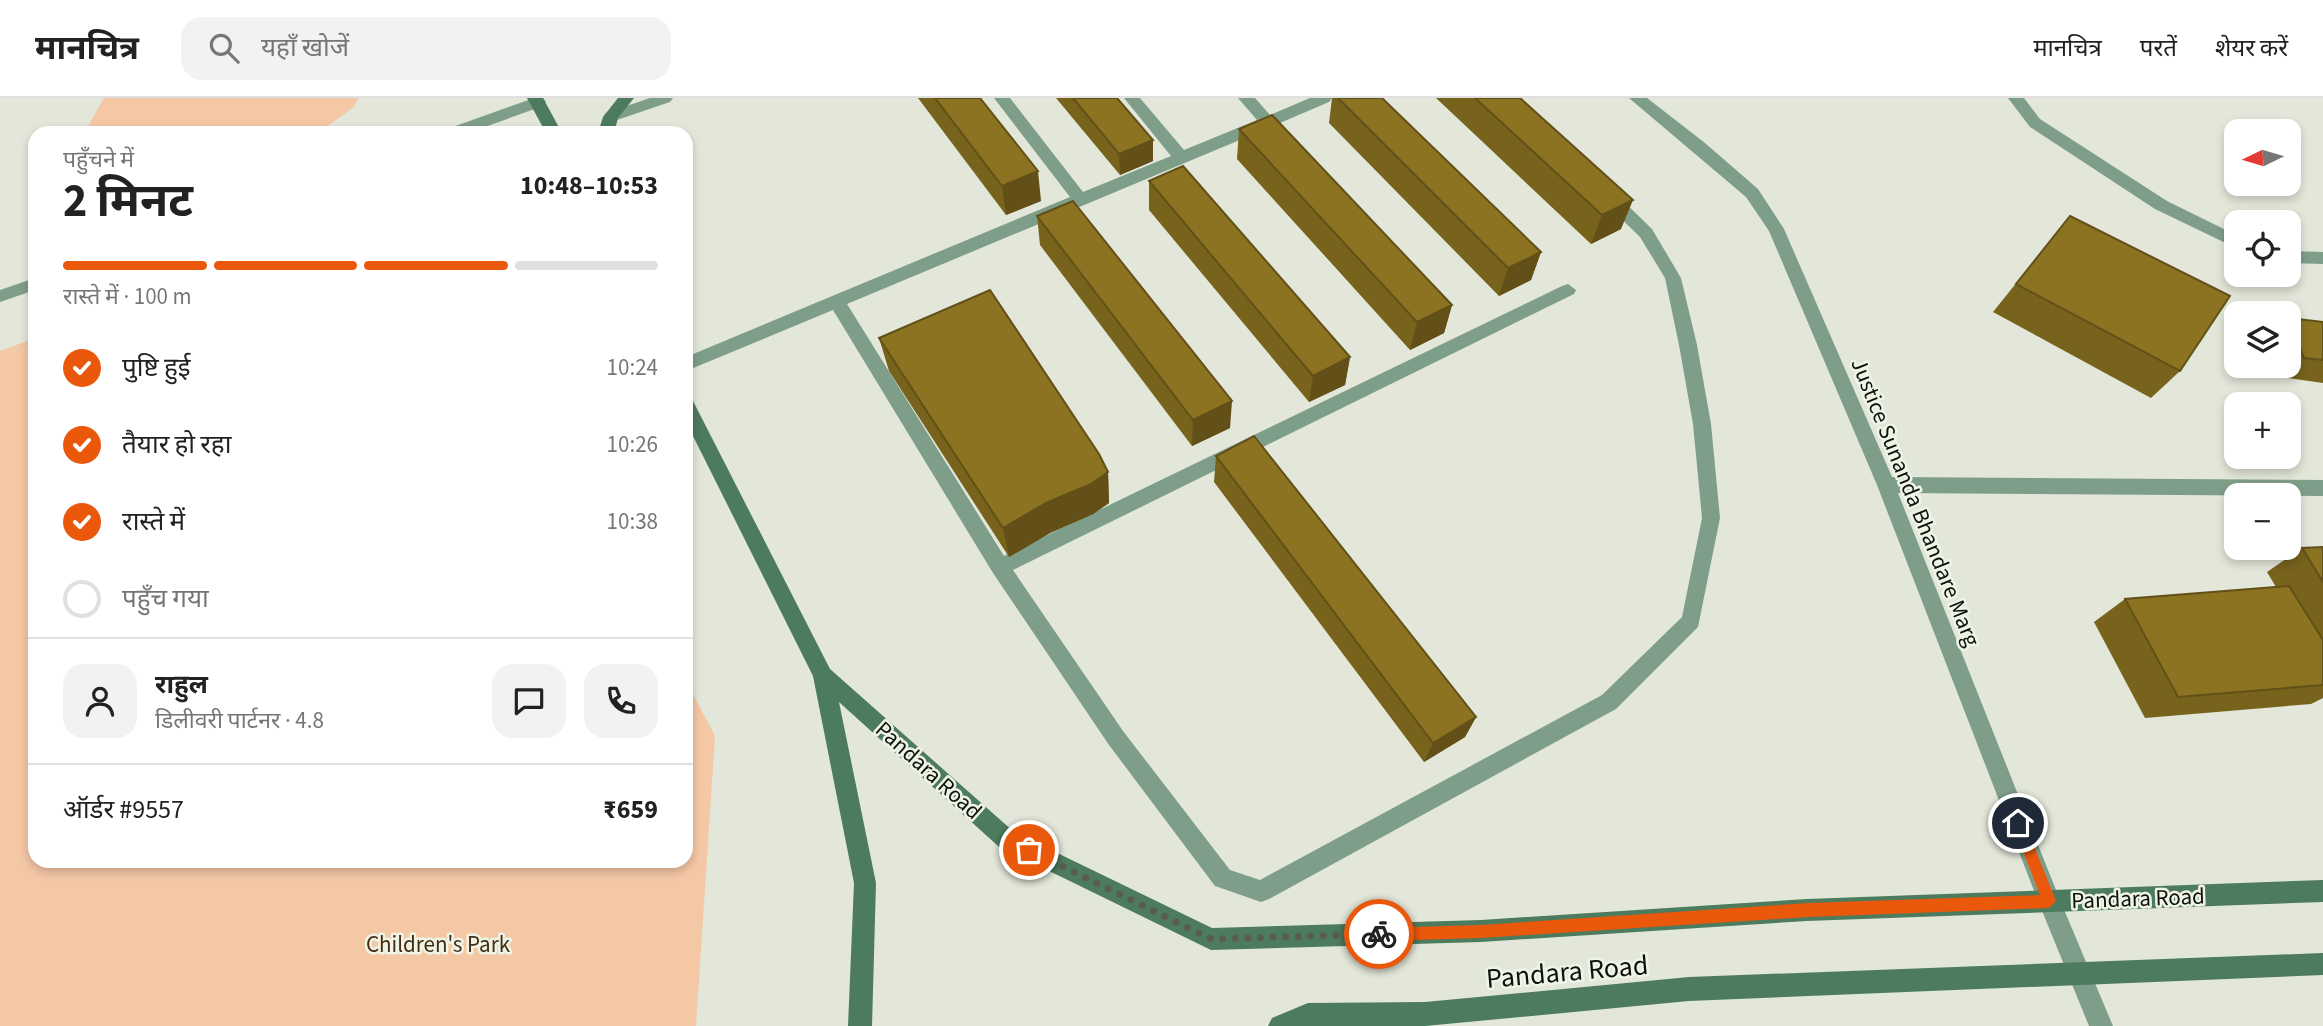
<!DOCTYPE html>
<html lang="hi">
<head>
<meta charset="utf-8">
<style>
  :root { --surface:#fff; --page:#f2f2f2; --text:#222; --muted:#767676; --line:#e0e0e0; --accent:#ea580c }
  body { margin:0; font-family:"Source Sans 3","Noto Sans Devanagari",sans-serif; background:var(--page); color:var(--text); height:100vh; display:flex; flex-direction:column; font-size:26px; white-space:nowrap }
  * { box-sizing:border-box; margin:0 }
  p { font-size:23px; color:var(--muted) }
  .icon { flex:none; width:38px; height:38px; fill:none; stroke:currentColor; stroke-width:2; stroke-linecap:round; stroke-linejoin:round }
  .map { position:relative; flex:1; overflow:hidden }
  .drawer { position:absolute; left:28px; top:28px; width:665px; height:742px; display:flex; flex-direction:column; background:var(--surface); border-radius:21px; box-shadow:0 4px 10px #0003 }
  .drawer>* { flex:none }
  .needle { width:46px; rotate:265deg }
  .buttons { position:absolute; left:2224px; top:21px; display:grid; gap:14px }
  .buttons a { display:grid; place-items:center; width:77px; height:77px; border-radius:14px; background:var(--surface); box-shadow:0 4px 10px #0003; font-size:35px }
  .pin { position:absolute; display:grid; place-items:center; width:60px; height:60px; color:#fff; margin:-30px; border:4px solid #fff; border-radius:50%; box-shadow:0 2px 7px #0007 }
  .courier { position:absolute; display:grid; place-items:center; width:70px; height:70px; margin:-35px; border:5px solid #ea580c; border-radius:50%; background:#fff; color:#222; box-shadow:0 2px 9px #0007 }
  .overview em { font-style:normal; font-weight:700 }
  .overview div { display:flex; flex-direction:column-reverse }
  .overview { display:flex; align-items:center; justify-content:space-between; height:119px; padding:0 35px }
  h1 { font-size:46px; font-weight:700; line-height:52px }
  .bar { display:grid; grid-template-columns:repeat(4,1fr); gap:10px 7px; align-content:center; height:84px; padding:0 35px }
  .bar i { height:9px; border-radius:5px; background:var(--line) }
  .bar .on { background:var(--accent) }
  .bar p { grid-column:span 4 }
  .line { display:flex; align-items:center; gap:18px; padding:0 35px; border-top:2px solid var(--line) }
  .line div { flex:1 }
  .round { display:grid; place-items:center; flex:none; width:74px; height:74px; border-radius:21px; background:var(--page) }
  ol { padding:0 35px; list-style:none }
  li { display:flex; align-items:center; gap:21px; height:77px }
  li p { margin-inline-start:auto }
  li .icon { padding:7px; border-radius:50%; background:var(--accent); color:#fff; stroke-width:4 }
  li:last-child { color:var(--muted) }
  li i { width:38px; height:38px; border:4px solid var(--line); border-radius:50% }
  header { display:flex; align-items:center; gap:42px; box-sizing:border-box; height:98px; padding:0 35px; background:var(--surface); border-bottom:2px solid var(--line) }
  header strong { font-size:33px }
  nav { display:flex; gap:38px; margin-inline-start:auto; font-size:24px }
  .search { width:490px; height:63px; background:var(--page); display:flex; align-items:center; gap:18px; box-sizing:border-box; padding:0 24px; border-radius:21px; color:var(--muted); font-size:26px }
  .map>svg:first-child { display:block }
  .green { fill:#f4c7a5 }
  .lines { fill:none; stroke-linecap:round; stroke-linejoin:round }
  .service { fill:#7f9e89; fill-rule:evenodd }
  .pedestrian { fill:#7f9e89; fill-rule:evenodd }
  .minor { fill:#7f9e89; fill-rule:evenodd }
  .secondary { fill:#4d7b5d; fill-rule:evenodd }
  .wall { fill:#78631d }
  .shaded-wall { fill:#625018 }
  .building { fill:#8c7322; stroke:#625018; stroke-width:2 }
  .route { fill:#ea580c }
  .done { stroke:#5a5c54; stroke-width:7; stroke-dasharray:0 12.6 }
  .labels { text-anchor:middle; stroke-width:5; stroke-linejoin:round; paint-order:stroke }
  .street-label { font-size:23px; fill:#10110d; stroke:#eff5e6 }
  .park-label { font-size:23px; fill:#462b15; stroke:#eff5e6 }
  .near-street-label { font-size:28px; fill:#10110d; stroke:#eff5e6 }
</style>
</head>
<body>
<header>
<strong>मानचित्र</strong>
<div class="search"><svg class="icon" aria-label="search" viewBox="0 0 24 24"><circle cx="10" cy="10" r="6"/><path d="M15 15l6 6"/></svg>यहाँ खोजें</div>
<nav><a>मानचित्र</a><a>परतें</a><a>शेयर करें</a></nav>
</header>
<div class="map">
<svg width="2323" height="928" viewBox="0 0 2323 928">
  <rect width="100%" height="100%" fill="#e2e7d9"/>
  <g class="green">
    <path d="M104,0H358L354,9L318,35H84Z"/>
    <path d="M35,240V763H686V583L715,638L696,928H0V253Z"/>
  </g>
  <g class="lines">
    <path class="service" d="M994,0H1010L1083,94L1171,58L1124,0H1140L1184,52L1257,22L1238,0H1255L1270,17L1310,0H1332L1329,4L1273,28L847,206L1004,458L1562,188L1568,186L1576,192L1574,196L1013,472L1123,633L1230,772L1260,782L1602,597L1682,519L1702,420L1693,326L1679,247L1665,180L1640,139L1602,102L1600,98L1602,94H1614L1652,131L1681,180L1697,247L1711,326L1720,420L1698,529L1616,611L1269,801L1261,804L1215,788L1109,647L993,475L833,212L686,273V259L1070,99Z"/>
    <g class="pedestrian">
      <path d="M534,0H543L546,4L543,8L468,35H444L447,31Z"/>
      <path d="M35,180V192L0,204V192Z"/>
    </g>
    <g class="minor">
      <path d="M650,0H673L670,4L611,24L603,19L606,15Z"/>
      <path d="M1629,0H1647L1705,45L1758,91L1784,131L1892,379L2323,382V398L1898,395L2060,802L2113,928H2089L2038,803L1877,387L1769,133L1746,99Z"/>
      <path d="M2008,0H2024L2040,21L2167,103L2236,137V150L2155,111L2030,29Z"/>
      <path d="M2289,153L2323,154V166L2289,165Z"/>
    </g>
    <g class="secondary">
      <path d="M527,0H543L562,35H546Z"/>
      <path d="M618,0H634L618,20L614,35H598L603,19Z"/>
      <path d="M686,299L692,301L830,571L1014,734L1212,830L1481,822L1807,801L2323,782V804L1807,823L1481,844L1211,852L998,748L839,604L876,785L872,928H848L854,785L813,578L686,324Z"/>
      <path d="M2323,855V877L1689,903L1425,928H1268L1272,920L1308,905L1425,904L1689,879Z"/>
    </g>
  </g>
  <g class="wall">
    <path d="M918,0H980L1041,103L1006,117Z"/>
    <path d="M1056,0H1117L1153,42V63L1120,77Z"/>
    <path d="M1332,0H1382L1541,154L1531,182L1499,198L1329,25Z"/>
    <path d="M1436,0H1520L1621,131L1591,146Z"/>
    <path d="M1239,31L1452,207L1444,235L1410,252L1237,61Z"/>
    <path d="M1149,83L1350,259L1345,287L1309,304L1149,112Z"/>
    <path d="M1037,118L1230,330L1192,348L1040,147Z"/>
    <path d="M2070,118L2180,273L2151,300L1993,214Z"/>
    <path d="M2289,220L2323,224V285L2281,279L2277,268H2289Z"/>
    <path d="M879,240L1108,374L1109,405L1093,416L1050,435L1009,459L889,273Z"/>
    <path d="M1216,358L1476,619L1465,639L1424,664L1214,384Z"/>
    <path d="M2323,449V600L2311,606L2145,620L2094,524L2125,501L2276,489L2267,474L2302,450Z"/>
  </g>
  <g class="shaded-wall">
    <path d="M1153,42V63L1120,77L1119,56Z"/>
    <path d="M1038,73L1041,103L1006,117L1002,88Z"/>
    <path d="M1633,102L1621,131L1591,146L1602,117Z"/>
    <path d="M1541,154L1531,182L1499,198L1508,170Z"/>
    <path d="M1452,207L1444,235L1410,252L1417,224Z"/>
    <path d="M1350,259L1345,287L1309,304L1313,278Z"/>
    <path d="M1232,303L1230,330L1192,348L1193,322Z"/>
    <path d="M1108,374L1109,405L1093,416L1050,435L1009,459L1003,430L1046,405Z"/>
    <path d="M1476,619L1465,639L1424,664L1433,645Z"/>
  </g>
  <g class="building">
    <path d="M935,0H980L1038,73L1002,88Z"/>
    <path d="M1073,0H1117L1153,42L1119,56Z"/>
    <path d="M1338,0H1382L1541,154L1508,170Z"/>
    <path d="M1475,0H1520L1633,102L1602,117Z"/>
    <path d="M1272,17L1452,207L1417,224L1239,31Z"/>
    <path d="M1183,68L1350,259L1313,278L1149,83Z"/>
    <path d="M1073,103L1232,303L1193,322L1037,118Z"/>
    <path d="M2070,118L2230,198L2180,273L2016,186Z"/>
    <path d="M990,192L1099,356L1108,374L1091,386L1046,405L1003,430L879,240Z"/>
    <path d="M2289,220L2323,224V262L2304,260Z"/>
    <path d="M1254,338L1476,619L1433,645L1216,358Z"/>
    <path d="M2323,449V484L2302,450Z"/>
    <path d="M2289,488L2323,542V587L2178,599L2125,501Z"/>
  </g>
  <path class="route" d="M2018,719L2023,721L2056,803L2049,810L1808,819L1481,840L1379,843L1373,836L1379,830L1481,827L1808,805L2040,797L2012,725Z"/>
  <g class="lines">
    <path class="done" d="M1029,752L1211,841L1379,836"/>
  </g>
  <g class="labels">
    <g class="street-label">
      <text transform="translate(1916 404) rotate(68)" y="8">Justice Sunanda Bhandare Marg</text>
      <text transform="translate(929 672) rotate(42)" y="8">Pandara Road</text>
      <text transform="translate(2138 800) rotate(-2)" y="8">Pandara Road</text>
    </g>
    <g class="park-label">
      <text x="438" y="854">Children's Park</text>
    </g>
    <g class="near-street-label">
      <text transform="translate(1567 873) rotate(-5)" y="10">Pandara Road</text>
    </g>
  </g>
</svg>
<div class="buttons">
<a><svg class="needle" viewBox="-14 -14 28 28"><path d="M0-13l5 13h-10z" fill="#e53935"/><path d="M0 13l5-13h-10z" fill="#767676"/></svg></a>
<a><svg class="icon" aria-label="locate" viewBox="0 0 24 24"><circle cx="12" cy="12" r="6"/><path d="M12 2v4M12 18v4M2 12h4M18 12h4"/></svg></a>
<a><svg class="icon" aria-label="layers" viewBox="0 0 24 24"><path d="M12 4l9 5-9 5-9-5zM3 14l9 5 9-5"/></svg></a>
<a>+</a>
<a>−</a>
</div>
<div class="pin" style="left:1029px;top:752px;background:#ea580c"><svg class="icon" aria-label="bag" viewBox="0 0 24 24"><path d="M5 8h14l-1 12H6zM9 8a3 3 0 0 1 6 0"/></svg></div>
<div class="pin" style="left:2018px;top:725px;background:#1f2937"><svg class="icon" aria-label="home" viewBox="0 0 24 24"><path d="M3 11l9-7 9 7M6 9v11h12V9"/></svg></div>
<div class="courier" style="left:1379px;top:836px"><svg class="icon" aria-label="bike" viewBox="0 0 24 24"><circle cx="6" cy="16" r="4"/><circle cx="18" cy="16" r="4"/><path d="M6 16l4-8h5l3 8M10 8l3 8H6M13 5h3"/></svg></div>
<section class="drawer">
<div class="overview"><div><h1>2 मिनट</h1><p>पहुँचने में</p></div><em>10:48–10:53</em></div>
<div class="bar"><i class="on"></i><i class="on"></i><i class="on"></i><i></i><p>रास्ते में · 100 m</p></div>
<ol>
<li><svg class="icon" aria-label="check" viewBox="0 0 24 24"><path d="M5 12l5 5 9-10"/></svg>पुष्टि हुई<p>10:24</p></li>
<li><svg class="icon" aria-label="check" viewBox="0 0 24 24"><path d="M5 12l5 5 9-10"/></svg>तैयार हो रहा<p>10:26</p></li>
<li><svg class="icon" aria-label="check" viewBox="0 0 24 24"><path d="M5 12l5 5 9-10"/></svg>रास्ते में<p>10:38</p></li>
<li><i></i>पहुँच गया</li>
</ol>
<div class="line" style="height:126px"><a class="round"><svg class="icon" aria-label="person" viewBox="0 0 24 24"><circle cx="12" cy="8" r="4"/><path d="M4 21q1-7 8-7t8 7"/></svg></a><div><b>राहुल</b><p>डिलीवरी पार्टनर · 4.8</p></div><a class="round"><svg class="icon" aria-label="chat" viewBox="0 0 24 24"><path d="M4 5h16v11H9l-5 4z"/></svg></a><a class="round"><svg class="icon" aria-label="phone" viewBox="0 0 24 24"><path d="M5 4h4l2 5-3 2q2 4 5 5l2-3 5 2v4C11 20 4 13 5 4z"/></svg></a></div>
<div class="line" style="height:91px"><div>ऑर्डर #9557</div><b>₹659</b></div>
</section>
</div>
</body>
</html>
